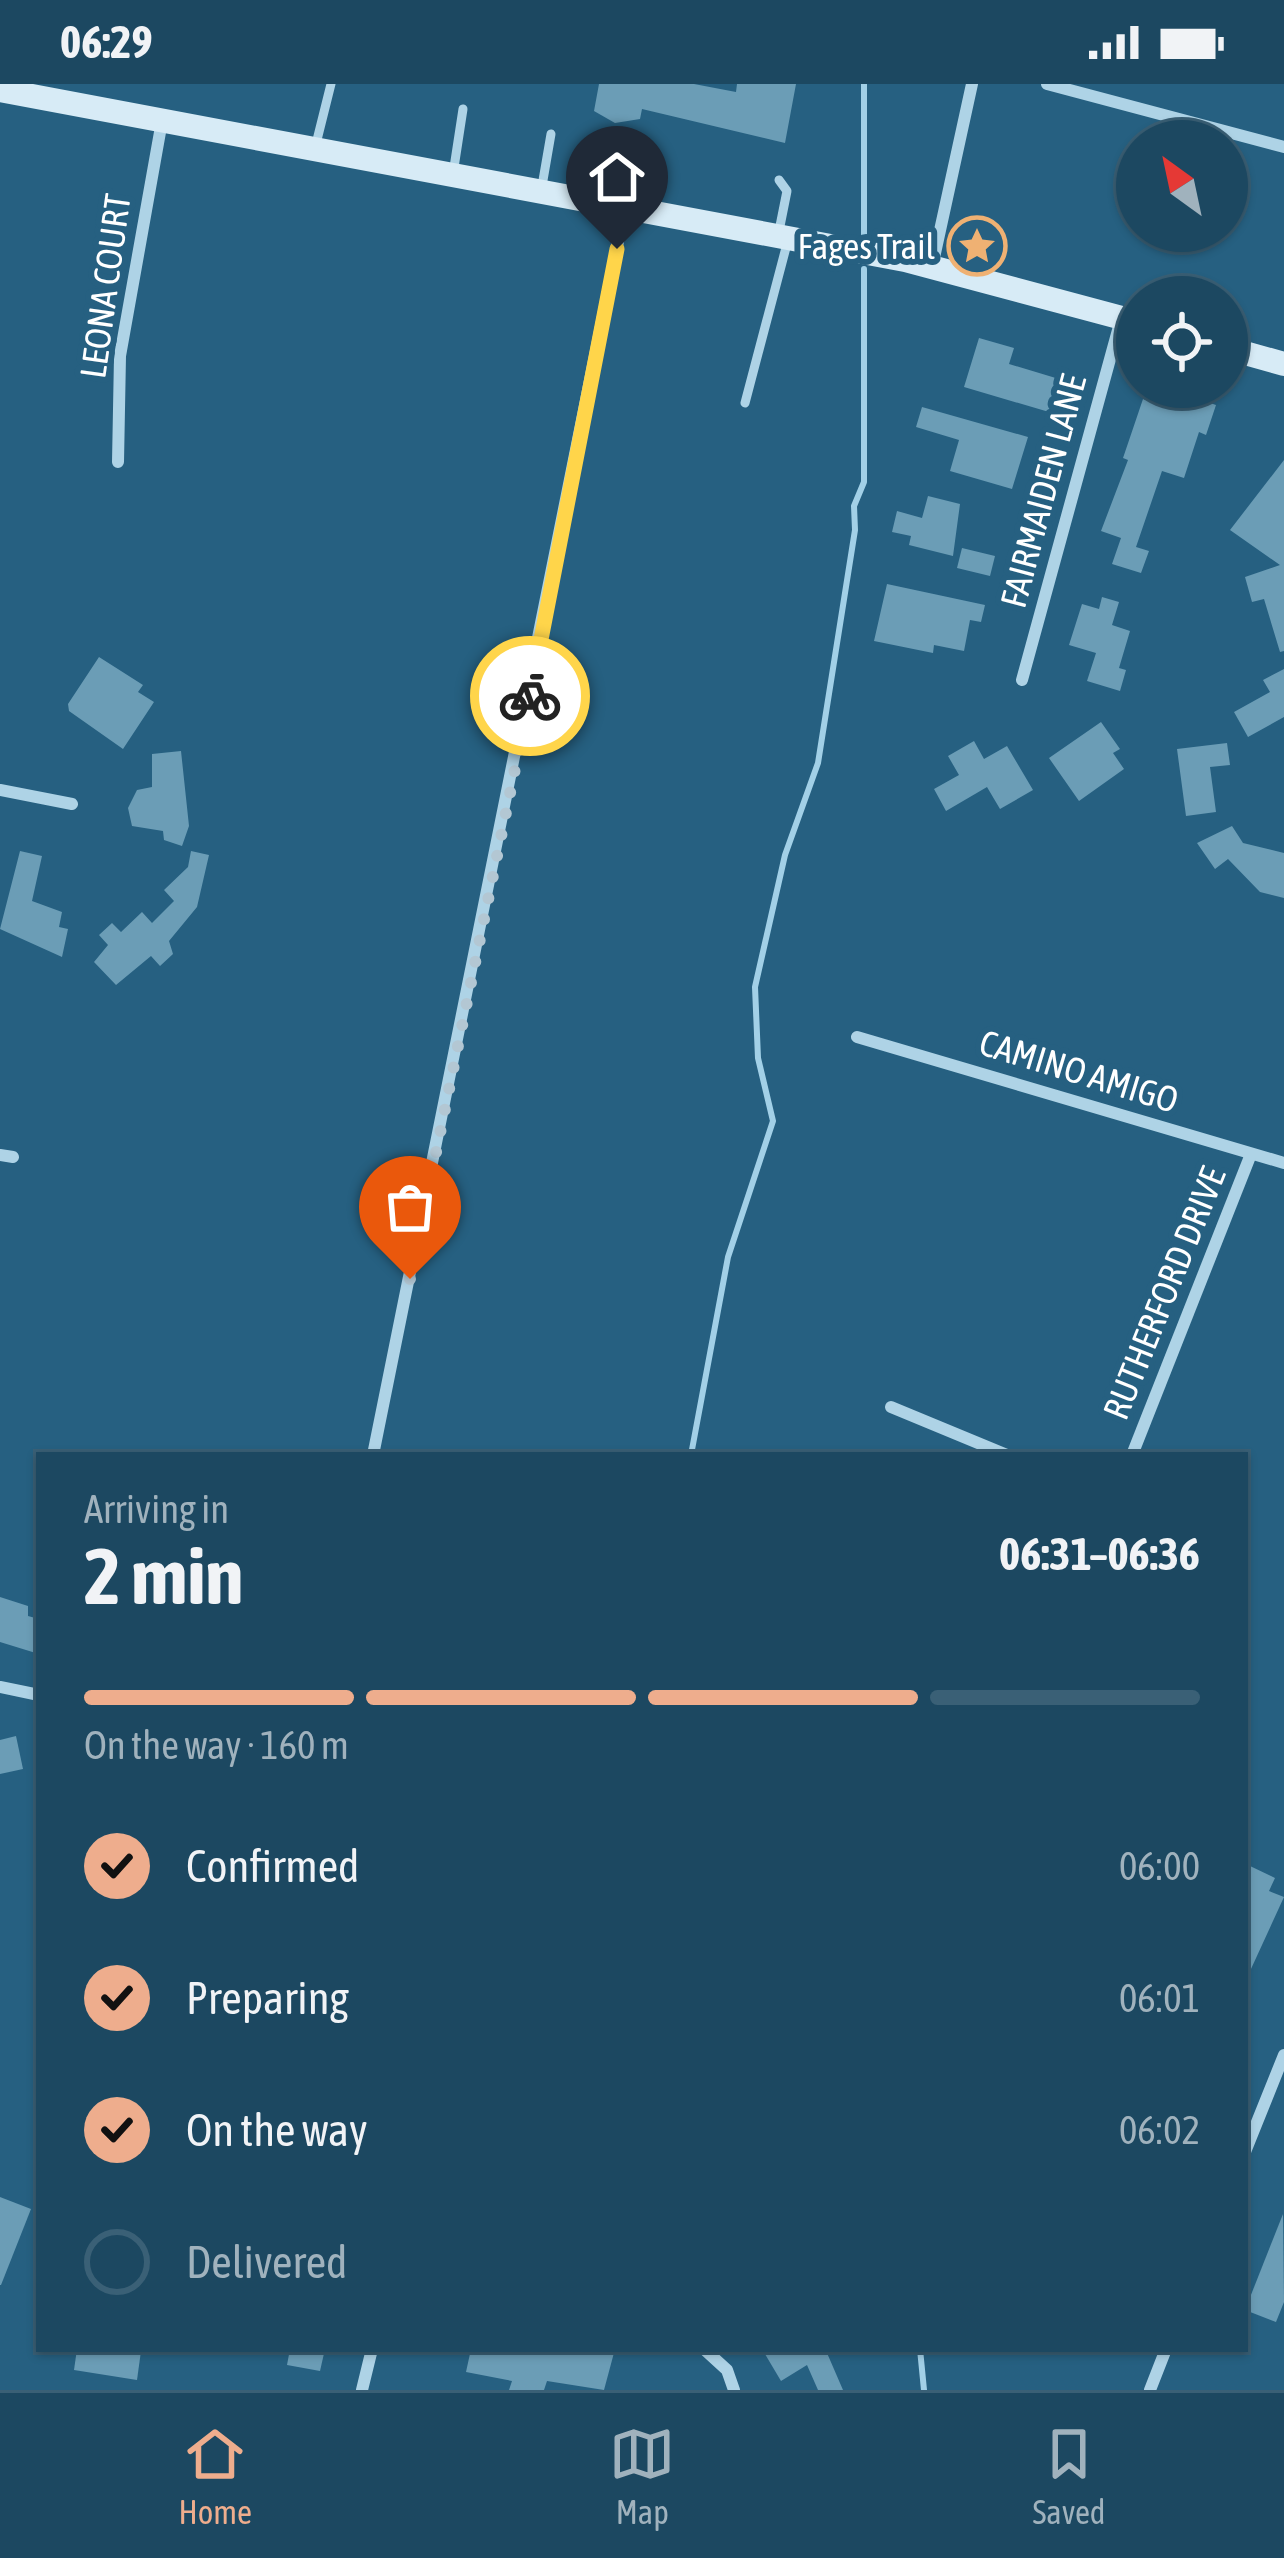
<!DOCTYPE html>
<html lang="en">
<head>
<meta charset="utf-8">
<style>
  :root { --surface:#1c4861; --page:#29526a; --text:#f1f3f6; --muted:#a0b2bd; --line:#3a6076; --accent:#eead8d }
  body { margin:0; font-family:"Asap Condensed",sans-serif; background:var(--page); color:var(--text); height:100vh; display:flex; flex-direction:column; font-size:45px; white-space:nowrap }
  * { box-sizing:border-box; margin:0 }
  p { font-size:39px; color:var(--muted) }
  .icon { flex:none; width:66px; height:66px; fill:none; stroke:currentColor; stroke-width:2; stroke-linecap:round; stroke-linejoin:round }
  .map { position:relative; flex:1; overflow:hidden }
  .sheet { position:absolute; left:36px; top:1368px; width:1212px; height:900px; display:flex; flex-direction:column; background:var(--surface); border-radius:0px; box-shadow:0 3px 9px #0004,0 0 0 3px var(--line) }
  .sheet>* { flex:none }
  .needle { width:78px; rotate:327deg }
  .buttons { position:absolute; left:1116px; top:36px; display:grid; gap:24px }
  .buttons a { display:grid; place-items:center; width:132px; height:132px; border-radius:50%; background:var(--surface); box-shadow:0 3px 9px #0004,0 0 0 3px var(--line); font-size:60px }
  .pin { position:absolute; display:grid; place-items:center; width:102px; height:102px; color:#fff; margin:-123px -51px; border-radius:50% 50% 50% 0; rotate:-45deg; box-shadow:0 0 12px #0007 }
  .pin .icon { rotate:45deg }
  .courier { position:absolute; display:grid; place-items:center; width:120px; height:120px; margin:-60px; border:9px solid #ffd54a; border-radius:50%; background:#fff; color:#222; box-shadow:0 3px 15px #0007 }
  .summary em { font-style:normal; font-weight:700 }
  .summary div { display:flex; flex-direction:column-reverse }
  .summary { display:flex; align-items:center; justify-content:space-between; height:204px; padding:0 48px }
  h1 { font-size:78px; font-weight:700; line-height:90px }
  .bar { display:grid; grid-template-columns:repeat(4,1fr); gap:18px 12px; align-content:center; height:144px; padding:0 48px }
  .bar i { height:15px; border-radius:9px; background:var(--line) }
  .bar .current { background:var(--accent) }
  .bar p { grid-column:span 4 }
  ol { padding:0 48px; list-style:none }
  li { display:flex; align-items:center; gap:36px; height:132px }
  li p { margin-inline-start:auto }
  li .icon { padding:12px; border-radius:50%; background:var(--accent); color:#111; stroke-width:4 }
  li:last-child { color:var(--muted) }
  li i { width:66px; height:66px; border:6px solid var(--line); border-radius:50% }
  .status { display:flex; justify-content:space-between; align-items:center; height:84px; padding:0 60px; background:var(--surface); direction:ltr }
  .status svg { height:33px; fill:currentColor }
  .dock { display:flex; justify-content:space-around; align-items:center; height:168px; border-top:3px solid var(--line); background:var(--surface); font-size:33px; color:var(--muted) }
  .dock a { display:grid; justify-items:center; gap:6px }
  .dock .current { color:var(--accent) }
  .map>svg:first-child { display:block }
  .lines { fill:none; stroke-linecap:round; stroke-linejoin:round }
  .stream { stroke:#a2d0e7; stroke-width:6 }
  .building { fill:#6b9db6 }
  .lane { stroke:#aed3e6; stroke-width:9 }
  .street { stroke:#aed3e6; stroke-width:12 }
  .secondary { stroke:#d7ebf6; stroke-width:24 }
  .done { stroke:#b3c7d3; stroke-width:12; stroke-dasharray:0 21.6 }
  .route { stroke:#ffd54a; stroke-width:15 }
  .labels { text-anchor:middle; stroke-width:12; stroke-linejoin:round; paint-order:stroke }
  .poi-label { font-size:36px; fill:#fff; stroke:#266081; text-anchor:end }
  .street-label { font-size:36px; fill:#fff; stroke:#266081 }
</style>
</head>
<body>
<div class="status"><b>06:29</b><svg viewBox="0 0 49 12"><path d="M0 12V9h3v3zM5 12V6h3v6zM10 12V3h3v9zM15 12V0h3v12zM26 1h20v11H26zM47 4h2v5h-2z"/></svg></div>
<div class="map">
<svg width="1284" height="2306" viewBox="0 0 1284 2306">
  <rect width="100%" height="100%" fill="#266081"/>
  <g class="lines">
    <g class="stream">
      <path d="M864,0V150"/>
      <path d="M691,1371L728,1173L773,1037L758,974L755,903L785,771L818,679L855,446L854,422L864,398V185"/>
      <path d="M920,2265L924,2306"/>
    </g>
  </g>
  <g class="building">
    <path d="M599,0H694L736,8L737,0H796L785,59L642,25L640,35L615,39L594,27Z"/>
    <path d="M979,254L1014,264L1009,280L1059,295L1049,328L964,303Z"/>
    <path d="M1178,308L1216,321L1206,351L1199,348L1184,394L1162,387L1136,463L1149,467L1141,489L1112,480L1121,454L1101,447L1128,376L1123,374L1143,315L1173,325Z"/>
    <path d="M922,323L1028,353L1012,405L950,387L959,356L916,343Z"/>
    <path d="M1284,376V567L1280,568L1264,515L1252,518L1245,493L1280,481L1230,446Z"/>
    <path d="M928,412L960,420L953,472L909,461L911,452L892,448L897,427L922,434Z"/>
    <path d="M962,464L995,472L990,492L957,484Z"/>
    <path d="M887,500L985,521L981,538L970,536L964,567L934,561L933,569L874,557Z"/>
    <path d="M1102,513L1119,518L1112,541L1130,547L1119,584L1126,586L1120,607L1087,597L1096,569L1069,561L1082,520L1099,525Z"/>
    <path d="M99,573L143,601L138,608L154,618L123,665L69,627L68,620Z"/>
    <path d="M1284,585V633L1248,653L1234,628L1270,608L1263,596Z"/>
    <path d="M1101,638L1120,665L1113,669L1124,685L1079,717L1049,674Z"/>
    <path d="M974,657L984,675L1007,662L1033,706L1000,725L987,703L946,727L934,705L959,691L948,672Z"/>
    <path d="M1227,659L1230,681L1210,683L1216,728L1186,732L1177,665Z"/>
    <path d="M181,667L189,742L182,762L164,756L163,747L132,742L128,724L137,706L152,703V670Z"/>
    <path d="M1232,742L1243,759L1284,769V814L1260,808L1228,775L1215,785L1197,759Z"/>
    <path d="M20,767L42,772L32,817L62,828L59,843L68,845L62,873L0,845Z"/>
    <path d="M191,767L209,771L197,823L169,857L173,870L160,882L151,872L116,901L94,878L108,861L99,851L112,839L121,848L142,828L152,839L174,817L164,806L188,783Z"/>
    <path d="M0,1513L28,1522V1532L39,1535V1570L0,1558Z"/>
    <path d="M16,1652L23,1685L0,1690V1656Z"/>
    <path d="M1250,1782L1275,1794L1269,1807L1284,1813L1245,1898V1793Z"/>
    <path d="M0,2113L31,2125L1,2201H0Z"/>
    <path d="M1283,2130L1284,2218L1276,2238L1245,2226Z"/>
    <path d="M77,2265L141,2267L137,2296L74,2286Z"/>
    <path d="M290,2265H325L320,2287L287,2281Z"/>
    <path d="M471,2265H615L604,2306L547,2297L544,2306H509L512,2297L466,2288Z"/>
    <path d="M762,2265H833L827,2269L843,2306H818L807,2281L781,2297Z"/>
  </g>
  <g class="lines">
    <g class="lane">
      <path d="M316,60L331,0"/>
      <path d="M453,90L463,25"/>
      <path d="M542,102L551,50"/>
      <path d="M778,152L787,107L779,96"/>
      <path d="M745,319L788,156"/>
    </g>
    <g class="street">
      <path d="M1047,0L1284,63"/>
      <path d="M932,183L972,0"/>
      <path d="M118,378L120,272L162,37"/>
      <path d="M1022,596L1121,235"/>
      <path d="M0,706L72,720"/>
      <path d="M857,953L1284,1079"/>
      <path d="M0,1071L13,1073"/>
      <path d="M891,1323L1007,1371"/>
      <path d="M373,1371L625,123"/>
      <path d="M1132,1371L1251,1070"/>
      <path d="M0,1603L39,1611"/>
      <path d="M1245,2068L1284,1971"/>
      <path d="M704,2265L727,2286L734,2306"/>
      <path d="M362,2306L372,2265"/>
      <path d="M1150,2306L1166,2265"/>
    </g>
    <g class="secondary">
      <path d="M0,6L905,176L1137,238"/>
      <path d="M1227,264L1284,280"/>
    </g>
  </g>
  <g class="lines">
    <path class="done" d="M410,1195L530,612"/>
    <path class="route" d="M530,612L617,165"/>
  </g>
  <defs>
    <symbol id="sight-ring" viewBox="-11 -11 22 22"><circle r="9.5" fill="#266081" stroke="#efb173" stroke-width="1.5"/><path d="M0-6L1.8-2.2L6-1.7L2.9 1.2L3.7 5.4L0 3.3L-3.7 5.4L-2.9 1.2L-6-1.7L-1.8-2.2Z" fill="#efb173"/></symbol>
  </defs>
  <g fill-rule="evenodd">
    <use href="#sight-ring" x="944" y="129" width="66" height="66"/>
  </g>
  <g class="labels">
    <g class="poi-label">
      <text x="935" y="175">Fages Trail</text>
    </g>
    <g class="street-label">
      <text transform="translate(105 202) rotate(-82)" y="13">LEONA COURT</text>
      <text transform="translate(1043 407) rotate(-75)" y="13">FAIRMAIDEN LANE</text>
      <text transform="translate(1079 987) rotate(17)" y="13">CAMINO AMIGO</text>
      <text transform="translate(1164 1209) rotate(-68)" y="13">RUTHERFORD DRIVE</text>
    </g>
  </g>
</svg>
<div class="buttons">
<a><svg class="needle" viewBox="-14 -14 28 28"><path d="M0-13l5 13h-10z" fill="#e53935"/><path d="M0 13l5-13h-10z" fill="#a0b2bd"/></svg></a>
<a><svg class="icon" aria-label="locate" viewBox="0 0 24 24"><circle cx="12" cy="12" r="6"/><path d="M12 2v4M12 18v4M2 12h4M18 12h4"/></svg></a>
</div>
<div class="pin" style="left:410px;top:1195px;background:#ea580c"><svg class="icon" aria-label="bag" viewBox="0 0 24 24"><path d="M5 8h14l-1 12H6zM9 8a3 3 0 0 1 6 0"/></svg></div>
<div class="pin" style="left:617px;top:165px;background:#1f2937"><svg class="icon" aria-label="home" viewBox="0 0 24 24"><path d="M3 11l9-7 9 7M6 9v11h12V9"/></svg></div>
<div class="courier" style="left:530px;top:612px"><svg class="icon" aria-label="bike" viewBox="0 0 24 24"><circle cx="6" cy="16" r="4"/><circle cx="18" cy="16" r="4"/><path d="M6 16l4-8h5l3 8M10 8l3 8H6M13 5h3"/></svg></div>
<section class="sheet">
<div class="summary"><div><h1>2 min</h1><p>Arriving in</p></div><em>06:31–06:36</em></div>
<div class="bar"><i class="current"></i><i class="current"></i><i class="current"></i><i></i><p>On the way · 160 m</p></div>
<ol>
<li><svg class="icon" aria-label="check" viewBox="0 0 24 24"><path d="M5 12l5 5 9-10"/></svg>Confirmed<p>06:00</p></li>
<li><svg class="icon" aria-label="check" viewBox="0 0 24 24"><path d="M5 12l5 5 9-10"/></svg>Preparing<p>06:01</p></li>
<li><svg class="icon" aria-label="check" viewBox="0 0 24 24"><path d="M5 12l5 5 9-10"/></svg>On the way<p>06:02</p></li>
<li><i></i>Delivered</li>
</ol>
</section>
</div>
<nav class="dock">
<a class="current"><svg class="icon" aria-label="home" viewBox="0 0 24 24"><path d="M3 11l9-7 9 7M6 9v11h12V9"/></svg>Home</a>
<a><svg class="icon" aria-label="map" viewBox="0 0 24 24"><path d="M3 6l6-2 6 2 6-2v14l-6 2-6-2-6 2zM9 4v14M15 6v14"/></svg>Map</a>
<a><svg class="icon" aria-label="saved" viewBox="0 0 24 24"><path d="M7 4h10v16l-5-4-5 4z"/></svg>Saved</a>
</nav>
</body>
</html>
